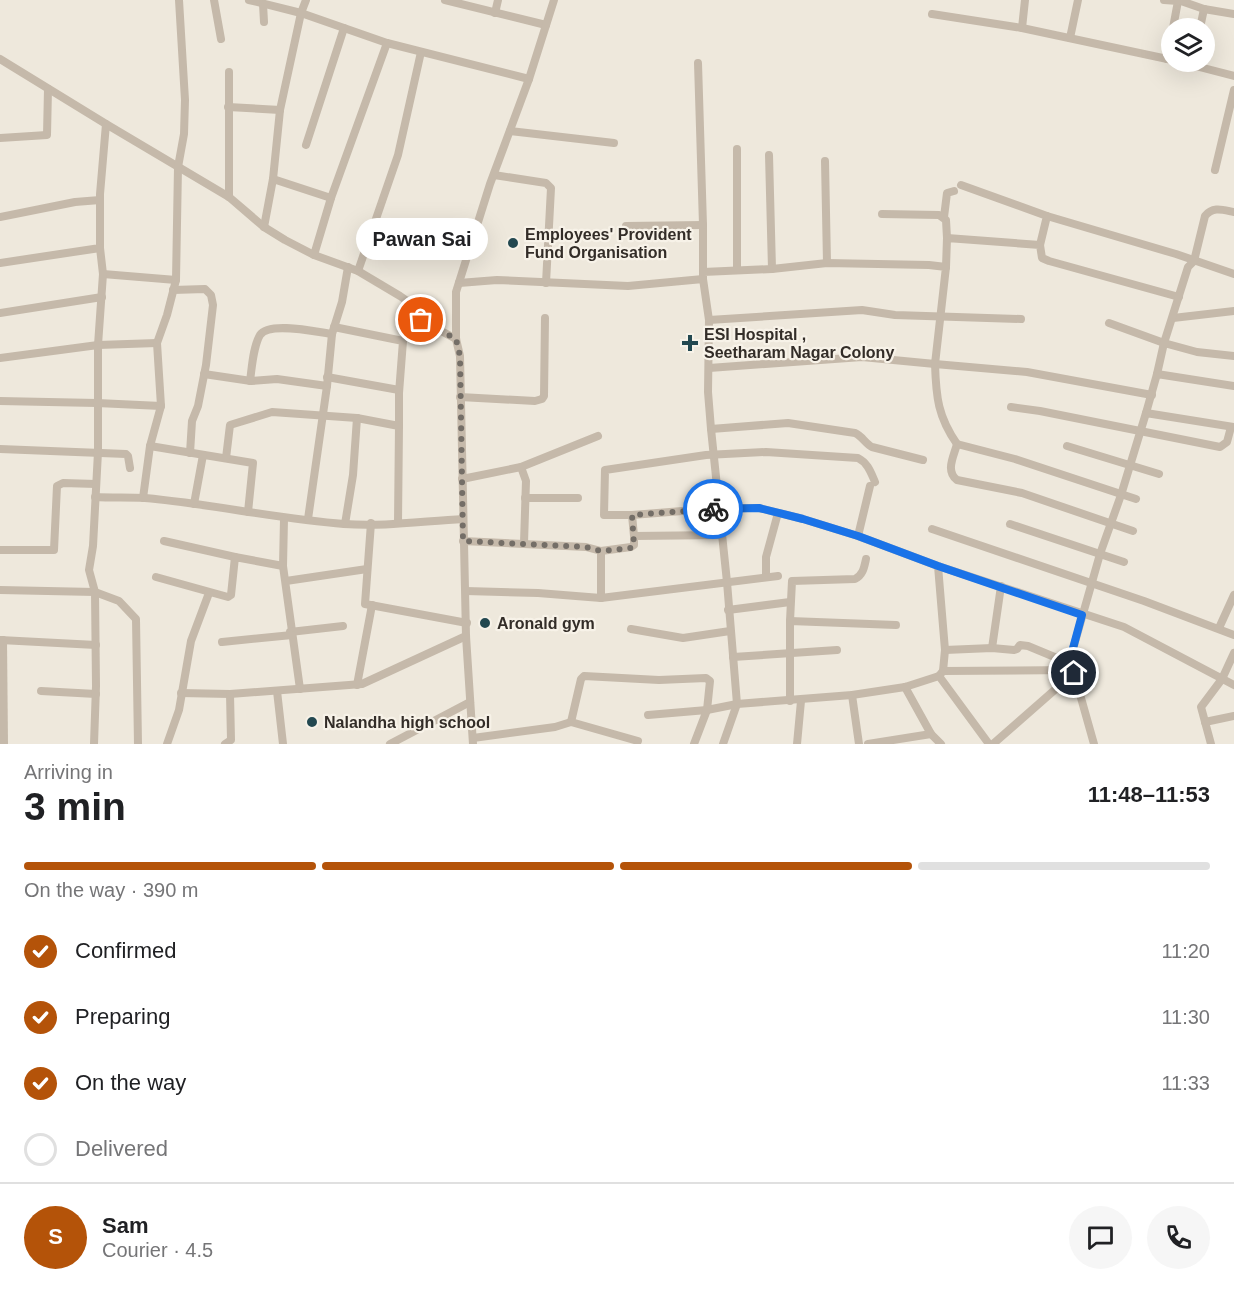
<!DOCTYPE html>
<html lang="en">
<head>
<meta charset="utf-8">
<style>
  :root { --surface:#fff; --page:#f6f6f6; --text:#202124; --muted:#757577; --line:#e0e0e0; --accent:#b45309 }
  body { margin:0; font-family:Helvetica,sans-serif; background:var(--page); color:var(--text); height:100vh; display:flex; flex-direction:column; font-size:22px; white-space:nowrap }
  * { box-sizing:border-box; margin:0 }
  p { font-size:20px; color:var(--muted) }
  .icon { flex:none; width:33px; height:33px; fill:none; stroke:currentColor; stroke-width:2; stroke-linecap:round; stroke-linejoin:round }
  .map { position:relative; height:744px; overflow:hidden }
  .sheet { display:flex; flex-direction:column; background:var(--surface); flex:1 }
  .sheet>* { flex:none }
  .tools { position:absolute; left:1161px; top:18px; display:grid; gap:12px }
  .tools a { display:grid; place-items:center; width:54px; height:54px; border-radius:50%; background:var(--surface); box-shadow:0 6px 24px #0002; font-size:30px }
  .pin { position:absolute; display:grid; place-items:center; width:51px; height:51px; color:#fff; margin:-26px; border:3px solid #fff; border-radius:50%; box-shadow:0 2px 6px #0007 }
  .courier { position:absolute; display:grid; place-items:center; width:60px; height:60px; margin:-30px; border:4px solid #1a73e8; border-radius:50%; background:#fff; color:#222; box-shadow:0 2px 8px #0007 }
  .bubble { position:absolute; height:42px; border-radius:21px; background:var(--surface); box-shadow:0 6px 24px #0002; font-size:20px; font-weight:700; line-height:42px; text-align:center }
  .headline em { font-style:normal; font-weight:700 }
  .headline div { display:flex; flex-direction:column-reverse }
  .headline { display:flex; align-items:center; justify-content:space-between; height:102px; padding:0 24px }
  h1 { font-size:39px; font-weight:700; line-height:45px }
  .bar { display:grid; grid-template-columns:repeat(4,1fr); gap:9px 6px; align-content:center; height:72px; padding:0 24px }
  .bar i { height:8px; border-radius:4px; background:var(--line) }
  .bar .on { background:var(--accent) }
  .bar p { grid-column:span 4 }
  .line { display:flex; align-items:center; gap:15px; padding:0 24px; border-top:2px solid var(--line) }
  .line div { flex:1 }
  .round { display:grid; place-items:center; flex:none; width:63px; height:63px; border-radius:32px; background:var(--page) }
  ol { padding:0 24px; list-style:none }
  li { display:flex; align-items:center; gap:18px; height:66px }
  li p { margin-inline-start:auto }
  li .icon { padding:6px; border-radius:50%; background:var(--accent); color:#fff; stroke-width:4 }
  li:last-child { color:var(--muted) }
  li i { width:33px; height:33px; border:3px solid var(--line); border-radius:50% }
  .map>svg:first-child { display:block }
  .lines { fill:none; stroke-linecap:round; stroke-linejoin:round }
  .minor { stroke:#c5b9aa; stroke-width:8 }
  .done { stroke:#746e67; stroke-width:6; stroke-dasharray:0 10.8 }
  .route { stroke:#1a73e8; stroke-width:8 }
  .poi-dot { fill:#234850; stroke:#f7f2e8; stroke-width:2 }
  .labels { text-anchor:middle; stroke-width:4.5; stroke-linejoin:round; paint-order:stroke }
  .poi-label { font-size:16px; font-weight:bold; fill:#332d28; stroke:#f7f2e8; text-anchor:start }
</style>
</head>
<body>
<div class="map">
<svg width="1234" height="744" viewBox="0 0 1234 744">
  <rect width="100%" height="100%" fill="#eee8dc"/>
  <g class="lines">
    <g class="minor">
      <path d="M214,0L221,39"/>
      <path d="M249,0L301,13L387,43L529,79"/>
      <path d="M445,0L546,25"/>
      <path d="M1164,0L1178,1L1173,28"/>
      <path d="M1178,0L1204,9L1234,14"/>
      <path d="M263,4L264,22"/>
      <path d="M495,13L498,0"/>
      <path d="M932,14L1022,28L1172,60"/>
      <path d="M1022,28L1025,0"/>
      <path d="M1200,28L1204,9"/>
      <path d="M1070,38L1078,0"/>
      <path d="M0,59L106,124"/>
      <path d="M1167,59L1172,34"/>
      <path d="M1180,62L1234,76"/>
      <path d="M698,63L703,225V272"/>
      <path d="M228,107L280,110"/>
      <path d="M510,131L614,143"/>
      <path d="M0,138L47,135L48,89"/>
      <path d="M306,145L344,28"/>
      <path d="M769,155L772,269"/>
      <path d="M825,161L827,263"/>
      <path d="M1215,170L1234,90"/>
      <path d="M494,175L546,183L551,188L546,283"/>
      <path d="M273,179L331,198"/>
      <path d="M961,185L1047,216L1040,245"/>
      <path d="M229,197V72"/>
      <path d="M882,214L939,215L946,220L947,238"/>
      <path d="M1047,216L1176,254L1234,274"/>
      <path d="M0,217L75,202L100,200"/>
      <path d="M944,217L947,193L954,191"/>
      <path d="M626,226L703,225"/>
      <path d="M264,227L273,179L280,110L301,13L306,0"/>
      <path d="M314,255L331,198L387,43"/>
      <path d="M0,263L100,248V194L106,124L229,197L264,227L285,240L314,255L358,271L400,296L416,307L421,320L456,339"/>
      <path d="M946,267L947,238L1040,245L1042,258L1049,261L1179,297"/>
      <path d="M737,270V149"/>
      <path d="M358,271L398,155L421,52"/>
      <path d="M103,274L176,280"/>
      <path d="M703,279V272L772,269L827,263L929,265L946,267L935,364L862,357L709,368"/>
      <path d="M459,283L497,280L628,286L703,279L709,320L708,392L711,429L788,423L855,433C862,436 865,443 872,447L923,460"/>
      <path d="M173,290L205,289L211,295L213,305L206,365L198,406L192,421L190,453"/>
      <path d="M0,313L102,297"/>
      <path d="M1173,318L1234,311"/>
      <path d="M709,320L862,310L895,315L1021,319"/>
      <path d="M1109,323L1164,343L1188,267L1194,261L1205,216C1213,206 1223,210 1234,212"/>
      <path d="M334,327L403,341L399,393V426"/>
      <path d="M0,358L98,345L157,343"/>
      <path d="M204,374L251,381L277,379L327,386"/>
      <path d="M1157,374L1164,343L1197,352L1234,356"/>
      <path d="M327,377L399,390"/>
      <path d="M250,381C252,367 253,347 260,335C269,321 317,332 332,334"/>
      <path d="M460,397L535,401L542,399L544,396L545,318"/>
      <path d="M0,401L97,403L161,406"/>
      <path d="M1011,407L1040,411L1220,447L1227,442L1231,427"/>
      <path d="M1146,413L1157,374L1234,386"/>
      <path d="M711,429L727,582L737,704L723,744"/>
      <path d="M957,444C954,456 945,471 957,480L1022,493L1133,531"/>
      <path d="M150,446L253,463L248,512"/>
      <path d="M1067,446L1159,474"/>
      <path d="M0,449L126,454L128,456L130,468"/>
      <path d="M226,458L230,425L272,412L357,418L399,426L398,523"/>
      <path d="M521,467L526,481L524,543"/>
      <path d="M462,479L521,467L598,436"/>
      <path d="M95,497C112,498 129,497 145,498C212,504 278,519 344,524C383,527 424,521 463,519"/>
      <path d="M143,498L150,446L161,406L157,343L167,315L176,280L178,167L184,134L185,100L179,0"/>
      <path d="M525,498H578"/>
      <path d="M1136,499L1015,459L957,444C938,417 936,397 935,364L1027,372L1152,395"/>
      <path d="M194,504L203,455"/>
      <path d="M632,515H604L605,470L706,455L766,452L858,458C868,463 871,473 875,482"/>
      <path d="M284,519L283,566L300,689"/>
      <path d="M308,519L327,386L332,334L342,302L348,267"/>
      <path d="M371,523L365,604L467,623"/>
      <path d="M345,524L353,475L357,418"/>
      <path d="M1010,524L1124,562"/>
      <path d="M932,529L1144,601L1234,635"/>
      <path d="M634,536L632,515L720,508H759L803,519L858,536L938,566L1124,627L1234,685"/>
      <path d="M858,536L870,486"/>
      <path d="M164,541L235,557"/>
      <path d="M463,541L586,547L601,551L631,547L634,545V536L722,535"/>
      <path d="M0,550H54L57,486L63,483L96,484"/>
      <path d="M601,551V598"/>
      <path d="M938,566L945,650L943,671"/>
      <path d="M156,577L228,597L231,595L235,557L283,566"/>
      <path d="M766,577V557L778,513"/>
      <path d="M286,581L367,569"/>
      <path d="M0,590L95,592L119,601L136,619L138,744"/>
      <path d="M466,591L538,593L601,598L778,576"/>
      <path d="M728,610L790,602"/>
      <path d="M790,621L792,581L855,579C863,575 864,568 866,559"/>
      <path d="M1219,628L1234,595"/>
      <path d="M631,629L683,638L730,631"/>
      <path d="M290,632L343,626"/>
      <path d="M0,640L96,645"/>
      <path d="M3,640L4,744"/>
      <path d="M222,642L292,635"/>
      <path d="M992,648L1001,586"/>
      <path d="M945,650L992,648L1014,650L1017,649L1020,645L1028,646L1069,663"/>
      <path d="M733,657L837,650"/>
      <path d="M939,676L943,671L1073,670"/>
      <path d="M357,685L372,605"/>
      <path d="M905,687L931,734L941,744"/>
      <path d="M41,691L96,694"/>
      <path d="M277,691L283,744"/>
      <path d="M181,693L230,694"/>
      <path d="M852,695L859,744"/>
      <path d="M790,701V621L896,625"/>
      <path d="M648,715L707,710L737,704L852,695L905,687L939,676L989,744"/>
      <path d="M571,722L581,679L584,676L659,680L706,678L710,681L707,710L694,744"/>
      <path d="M1205,722L1234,716"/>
      <path d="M473,738L555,727L571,722L638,741"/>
      <path d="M94,744L96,686L95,592L89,570L93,546L98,452V345L103,274L100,248"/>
      <path d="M167,744L179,710L191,641L209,593"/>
      <path d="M225,744L231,740L230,694L362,684L466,636"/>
      <path d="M390,744L470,702"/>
      <path d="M473,744L466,636L460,356L456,339V292L490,184L529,79L554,0"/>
      <path d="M797,744L801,701"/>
      <path d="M868,744L931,734"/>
      <path d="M993,744L1074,673"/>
      <path d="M1094,744L1074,673L1069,663L1100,554L1121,495L1146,413L1234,427"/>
      <path d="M1211,744L1201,707L1222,679L1234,653"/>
    </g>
  </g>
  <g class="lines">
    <path class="done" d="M421,320L456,339L460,356L463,541L586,547L601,551L631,548L634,545L632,515L713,509"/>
    <path class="route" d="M713,509L759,508L803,519L858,536L938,566L1082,615L1069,663L1074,673"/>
  </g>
  <g class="poi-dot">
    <circle cx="513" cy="243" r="6"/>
    <path d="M687 334h6v6h6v6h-6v6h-6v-6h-6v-6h6z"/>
    <circle cx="485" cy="623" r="6"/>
    <circle cx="312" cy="722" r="6"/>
  </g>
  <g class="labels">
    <g class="poi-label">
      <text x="525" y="240">Employees' Provident<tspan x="525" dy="18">Fund Organisation</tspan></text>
      <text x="704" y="340">ESI Hospital ,<tspan x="704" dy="18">Seetharam Nagar Colony</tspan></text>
      <text x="497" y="629">Aronald gym</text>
      <text x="324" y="728">Nalandha high school</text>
    </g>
  </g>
</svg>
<div class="tools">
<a><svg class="icon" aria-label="layers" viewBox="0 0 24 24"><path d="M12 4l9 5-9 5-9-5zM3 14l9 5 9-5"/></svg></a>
</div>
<div class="pin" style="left:421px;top:320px;background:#ea580c"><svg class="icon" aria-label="bag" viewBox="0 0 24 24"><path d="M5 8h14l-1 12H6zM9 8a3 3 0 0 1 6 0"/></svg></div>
<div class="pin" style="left:1074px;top:673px;background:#1f2937"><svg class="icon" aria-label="home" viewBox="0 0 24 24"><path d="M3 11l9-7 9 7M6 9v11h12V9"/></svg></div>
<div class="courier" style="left:713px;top:509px"><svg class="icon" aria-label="bike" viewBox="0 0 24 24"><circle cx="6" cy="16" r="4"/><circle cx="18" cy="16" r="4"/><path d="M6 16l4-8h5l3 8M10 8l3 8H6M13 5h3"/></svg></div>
<div class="bubble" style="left:356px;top:218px;width:132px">Pawan Sai</div>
</div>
<section class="sheet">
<div class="headline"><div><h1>3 min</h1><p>Arriving in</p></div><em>11:48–11:53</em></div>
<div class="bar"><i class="on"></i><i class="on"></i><i class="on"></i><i></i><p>On the way · 390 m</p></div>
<ol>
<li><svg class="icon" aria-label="check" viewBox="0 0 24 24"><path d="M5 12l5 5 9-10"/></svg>Confirmed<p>11:20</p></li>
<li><svg class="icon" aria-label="check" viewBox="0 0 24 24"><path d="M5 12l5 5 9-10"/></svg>Preparing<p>11:30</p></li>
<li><svg class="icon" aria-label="check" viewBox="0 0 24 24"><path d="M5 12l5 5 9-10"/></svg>On the way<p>11:33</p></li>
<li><i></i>Delivered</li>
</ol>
<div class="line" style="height:108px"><b class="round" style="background:var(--accent);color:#fff">S</b><div><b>Sam</b><p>Courier · 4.5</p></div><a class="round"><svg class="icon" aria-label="chat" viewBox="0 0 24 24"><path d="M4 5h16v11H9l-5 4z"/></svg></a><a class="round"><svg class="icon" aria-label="phone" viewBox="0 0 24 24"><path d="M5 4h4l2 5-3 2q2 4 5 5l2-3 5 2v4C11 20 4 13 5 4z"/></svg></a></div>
</section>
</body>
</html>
